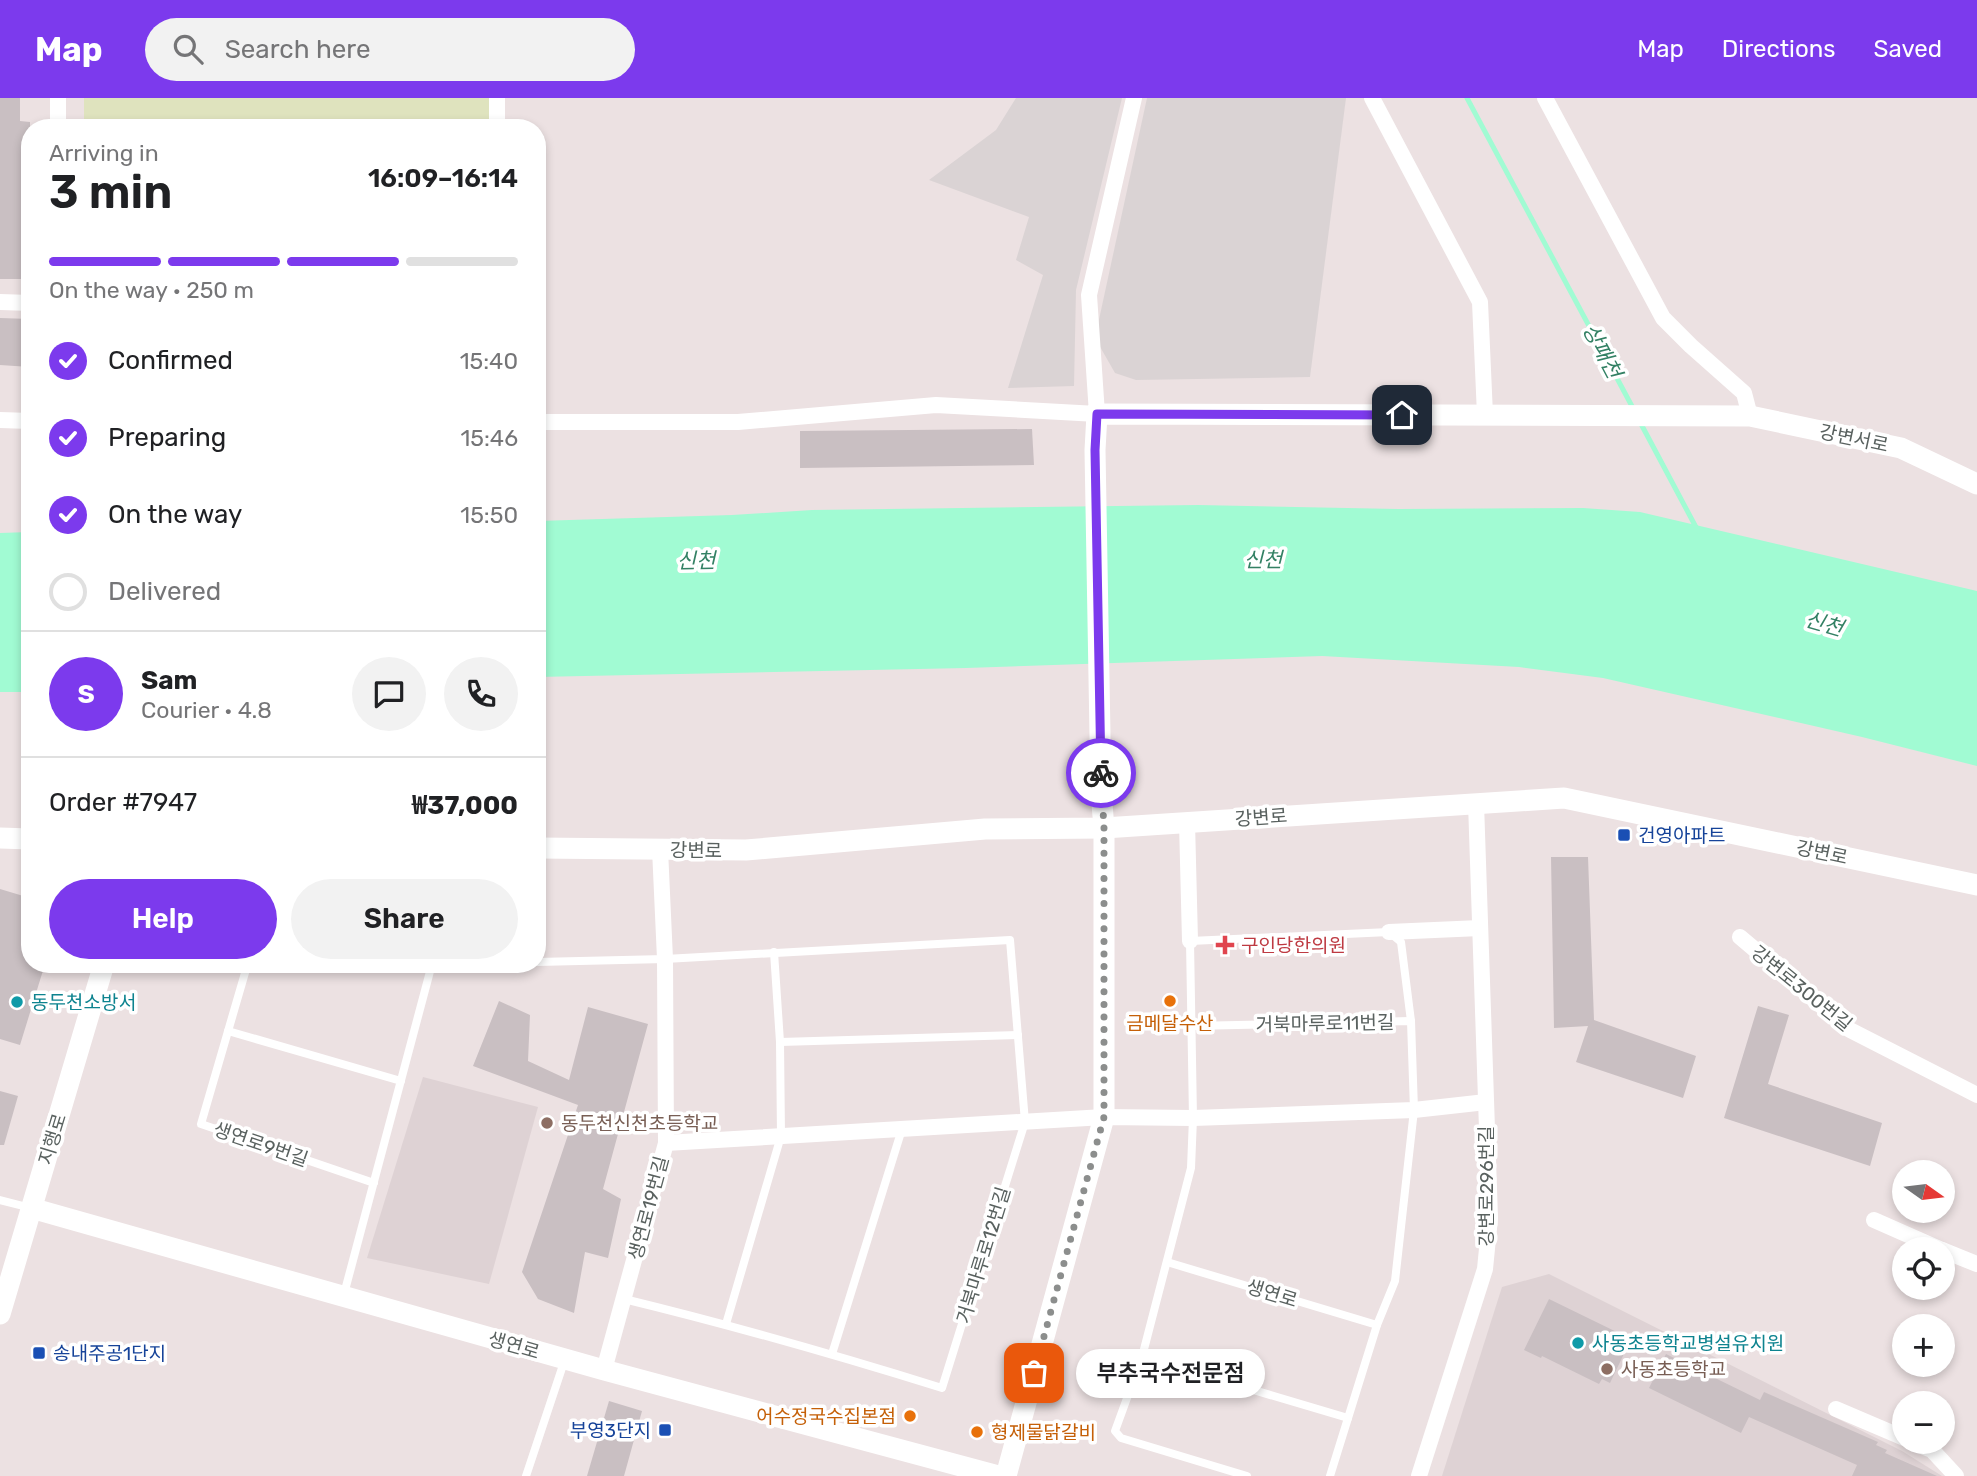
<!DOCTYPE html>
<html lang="en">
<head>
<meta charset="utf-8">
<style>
  :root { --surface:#fff; --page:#f2f2f2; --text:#202124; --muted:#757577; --line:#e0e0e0; --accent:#7c3aed }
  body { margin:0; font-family:Rubik,"Noto Sans KR",sans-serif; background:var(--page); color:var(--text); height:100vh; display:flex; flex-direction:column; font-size:26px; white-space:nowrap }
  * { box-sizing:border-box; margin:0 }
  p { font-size:23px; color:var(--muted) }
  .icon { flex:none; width:38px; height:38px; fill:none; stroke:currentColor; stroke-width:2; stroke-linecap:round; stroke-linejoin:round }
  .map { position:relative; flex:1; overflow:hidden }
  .side { position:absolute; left:21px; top:21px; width:525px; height:854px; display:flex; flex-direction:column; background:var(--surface); border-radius:28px; box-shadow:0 4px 10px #0003 }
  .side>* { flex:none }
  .needle { width:46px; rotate:104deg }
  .controls { position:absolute; left:1892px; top:1062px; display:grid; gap:14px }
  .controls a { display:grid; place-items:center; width:63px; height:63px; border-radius:50%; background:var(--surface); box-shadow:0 4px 10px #0003; font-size:35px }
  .pin { position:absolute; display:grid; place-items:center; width:60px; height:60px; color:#fff; margin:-30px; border-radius:14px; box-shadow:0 4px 10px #0006 }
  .courier { position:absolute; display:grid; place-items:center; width:70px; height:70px; margin:-35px; border:5px solid #7c3aed; border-radius:50%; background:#fff; color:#222; box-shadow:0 2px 9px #0007 }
  .bubble { position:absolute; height:49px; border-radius:24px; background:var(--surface); box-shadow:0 4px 10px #0003; font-size:23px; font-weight:600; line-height:49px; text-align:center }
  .overview em { font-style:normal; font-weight:600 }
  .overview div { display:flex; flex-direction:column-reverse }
  .overview { display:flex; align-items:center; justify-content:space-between; height:119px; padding:0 28px }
  h1 { font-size:46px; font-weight:600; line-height:52px }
  .bar { display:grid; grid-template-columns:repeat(4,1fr); gap:10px 7px; align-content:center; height:84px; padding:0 28px }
  .bar i { height:9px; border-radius:5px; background:var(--line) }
  .bar .active { background:var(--accent) }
  .bar p { grid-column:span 4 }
  .line { display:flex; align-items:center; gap:18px; padding:0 28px; border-top:2px solid var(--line) }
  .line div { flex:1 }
  .round { display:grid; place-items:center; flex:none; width:74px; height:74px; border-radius:37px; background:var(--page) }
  ol { padding:0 28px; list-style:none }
  li { display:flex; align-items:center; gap:21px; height:77px }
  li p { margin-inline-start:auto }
  li .icon { padding:7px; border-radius:50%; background:var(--accent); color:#fff; stroke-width:4 }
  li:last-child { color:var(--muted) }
  li i { width:38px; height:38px; border:4px solid var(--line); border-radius:50% }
  .primary-button { display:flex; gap:14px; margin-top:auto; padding:14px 28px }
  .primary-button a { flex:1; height:80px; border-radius:42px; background:var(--accent); color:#fff; font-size:28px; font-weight:600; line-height:80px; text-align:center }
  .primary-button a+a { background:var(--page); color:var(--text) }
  header { display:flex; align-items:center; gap:42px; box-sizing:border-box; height:98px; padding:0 35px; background:var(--accent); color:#fff }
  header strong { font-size:33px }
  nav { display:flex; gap:38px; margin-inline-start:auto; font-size:24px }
  .search { width:490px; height:63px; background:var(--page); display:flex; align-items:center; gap:18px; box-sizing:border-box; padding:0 24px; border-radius:38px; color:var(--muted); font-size:26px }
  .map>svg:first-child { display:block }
  .industrial { fill:#dad3d4 }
  .education { fill:#ded2d4 }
  .green { fill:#dfe3be }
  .water { fill:#a1fbd3 }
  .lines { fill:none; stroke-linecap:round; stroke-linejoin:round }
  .stream { stroke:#a1fbd3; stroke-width:5 }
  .building { fill:#c9bfc2 }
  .lane { stroke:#fff; stroke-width:8 }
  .street { stroke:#fff; stroke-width:16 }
  .secondary { stroke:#fff; stroke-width:21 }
  .done { stroke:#8c8e8d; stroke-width:7; stroke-dasharray:0 12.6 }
  .route { stroke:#7c3aed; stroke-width:9 }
  .transit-dot { fill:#1a4fb4; stroke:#fff; stroke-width:2.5 }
  .health-dot { fill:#e0444e; stroke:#fff; stroke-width:2.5 }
  .food-dot { fill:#e8710a; stroke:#fff; stroke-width:2.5 }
  .culture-dot { fill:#0f9aa8; stroke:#fff; stroke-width:2.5 }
  .education-dot { fill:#8d6e63; stroke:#fff; stroke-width:2.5 }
  .labels { text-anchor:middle; stroke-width:7; stroke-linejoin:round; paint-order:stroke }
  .street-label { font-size:19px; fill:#59615f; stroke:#fff }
  .transit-label { font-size:19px; fill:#164399; stroke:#fff; text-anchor:start }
  .health-label { font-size:19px; fill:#be3a42; stroke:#fff; text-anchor:start }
  .culture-label { font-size:19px; fill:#0d838f; stroke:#fff; text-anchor:start }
  .food-label { font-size:19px; fill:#c56008; stroke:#fff }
  .education-label { font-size:19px; fill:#785e54; stroke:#fff; text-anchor:start }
  .water-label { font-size:21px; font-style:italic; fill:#338164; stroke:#fff }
</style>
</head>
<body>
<header>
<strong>Map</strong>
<div class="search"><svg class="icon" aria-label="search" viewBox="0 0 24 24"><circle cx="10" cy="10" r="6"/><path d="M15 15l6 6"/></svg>Search here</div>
<nav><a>Map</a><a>Directions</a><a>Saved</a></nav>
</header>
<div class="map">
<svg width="1977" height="1378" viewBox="0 0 1977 1378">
  <rect width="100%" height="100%" fill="#ece1e2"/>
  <g class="industrial">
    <path d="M1016,0H1122L1076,192L1074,288L1008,290L1043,177L1016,162L1029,119L929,82L996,32Z"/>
    <path d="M1147,0H1346L1310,279L1136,282L1115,275L1095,240Z"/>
  </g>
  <g class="education">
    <path d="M423,979L538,1009L489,1186L367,1160Z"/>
    <path d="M1549,1176L1902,1353L1942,1378H1442L1502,1189Z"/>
  </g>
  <rect class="green" x="84" y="0" width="409" height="30"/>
  <g class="water">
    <path d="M1198,407L1398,411L1583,410L1640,414L1977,493V668L1862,639L1603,580L1519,569L1322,558L966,570L537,579V423L732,417L812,412Z"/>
    <path d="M30,434V594H0V435Z"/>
  </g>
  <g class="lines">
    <g class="stream">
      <path d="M1467,0L1634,312"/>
      <path d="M1640,324L1698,433"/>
    </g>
  </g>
  <g class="building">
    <path d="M0,0H20V23L30,24V174L21,173L22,181H0Z"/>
    <path d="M0,220L30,221V269L0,267Z"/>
    <path d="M1032,331L1034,367L800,370V333Z"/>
    <path d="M1551,759H1588L1594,922L1696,958L1683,1000L1576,964L1588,928L1554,930Z"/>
    <path d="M0,791L30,800V866H45L20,947L0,941Z"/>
    <path d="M499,903L530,917L528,963L569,982L588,909L648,926L603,1091L621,1101L608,1160L585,1154L574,1215L538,1201L522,1174L578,1007L473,968Z"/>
    <path d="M1758,908L1789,917L1768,986L1882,1025L1870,1068L1724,1020Z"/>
    <path d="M0,993L18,998L4,1047H0Z"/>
    <path d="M1549,1201L1631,1241L1610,1285L1602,1281L1599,1286L1542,1258L1541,1260L1524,1252Z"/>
    <path d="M1666,1256L1760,1302L1764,1294L1878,1344L1876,1347L1887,1352L1885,1355L1937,1378H1852L1857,1367L1749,1319L1741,1335L1649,1290Z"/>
    <path d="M609,1303L642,1313L624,1378H587Z"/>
  </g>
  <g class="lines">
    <g class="lane">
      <path d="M537,864L665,861L1010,842L1025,1024L942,1290C836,1257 731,1227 624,1201"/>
      <path d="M1191,928L1411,923L1414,1012L1395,1183L1377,1227L1330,1378"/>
      <path d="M228,933L401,983"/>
      <path d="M780,944L1018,937"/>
      <path d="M374,1085L201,1026L247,868L433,866"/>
      <path d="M0,1102L31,1110"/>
      <path d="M1167,1164L1377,1227"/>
      <path d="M344,1196L432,866"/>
      <path d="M726,1226L781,1038L780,944L774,854"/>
      <path d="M832,1256L902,1031"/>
      <path d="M1142,1259L1348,1320"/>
      <path d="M526,1378L565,1261"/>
      <path d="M1247,1378L1121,1340L1115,1333L1142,1259L1191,1070L1193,1020L1190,843L1389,834L1401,844L1411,923"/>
    </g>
    <g class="street">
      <path d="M58,0V30"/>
      <path d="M1372,0L1480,204L1485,317"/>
      <path d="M1545,0L1663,220L1691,248L1744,295L1750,318"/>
      <path d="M497,30V0"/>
      <path d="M0,204L30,205"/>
      <path d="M0,322L30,323"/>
      <path d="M537,324H738L936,307L1097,316L1089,197L1134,0"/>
      <path d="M1187,724L1190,843"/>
      <path d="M1389,834L1480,830"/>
      <path d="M1740,839L1850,932L1977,997"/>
      <path d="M666,1045L1104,1019L1193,1020L1414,1012L1486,1004"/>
      <path d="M1874,1122L1942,1152"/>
      <path d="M1942,1152L1977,1166"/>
      <path d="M604,1272L666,1045L665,861L660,751"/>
      <path d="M1836,1311L1904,1340"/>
      <path d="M1912,1344L1932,1352L1956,1378"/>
      <path d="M1419,1378L1485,1171L1490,1120L1476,705"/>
    </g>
    <g class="secondary">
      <path d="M0,740L30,741"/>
      <path d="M537,750L746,752L985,731L1104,730L1564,700L1977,787"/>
      <path d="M31,1110L604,1272L998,1378"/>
      <path d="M0,1216L104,866"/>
      <path d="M1006,1378L1104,1019V730L1101,694L1095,352L1097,316L1750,318L1901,350L1977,386"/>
    </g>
  </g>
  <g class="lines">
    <path class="done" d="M1034,1275L1104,1019V730L1101,675"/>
    <path class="route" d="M1101,675L1095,352L1097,316L1402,317"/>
  </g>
  <g class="transit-dot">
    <rect x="1617" y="730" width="14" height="14" rx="3.5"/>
    <rect x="32" y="1248" width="14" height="14" rx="3.5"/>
    <rect x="658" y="1325" width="14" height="14" rx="3.5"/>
  </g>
  <path class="health-dot" d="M1221.5 836.5h7v7h7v7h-7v7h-7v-7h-7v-7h7z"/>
  <g class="food-dot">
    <circle cx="1170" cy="903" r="7"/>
    <circle cx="910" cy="1318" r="7"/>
    <circle cx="977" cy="1334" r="7"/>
  </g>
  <g class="culture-dot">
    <circle cx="17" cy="904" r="7"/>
    <circle cx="1578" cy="1245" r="7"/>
  </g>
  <g class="education-dot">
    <circle cx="547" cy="1025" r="7"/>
    <circle cx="1607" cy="1271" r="7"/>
  </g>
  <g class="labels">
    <g class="street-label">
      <text transform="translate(1854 340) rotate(12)" y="7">강변서로</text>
      <text transform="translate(1261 719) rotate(-4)" y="7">강변로</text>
      <text transform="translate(696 752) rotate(1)" y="7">강변로</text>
      <text transform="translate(1822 754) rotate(12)" y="7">강변로</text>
      <text transform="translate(1802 890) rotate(39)" y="7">강변로300번길</text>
      <text transform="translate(1325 925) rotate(-1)" y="7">거북마루로11번길</text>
      <text transform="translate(52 1041) rotate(-73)" y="7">지행로</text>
      <text transform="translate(261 1046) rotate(19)" y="7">생연로9번길</text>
      <text transform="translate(1486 1088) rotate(-90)" y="7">강변로296번길</text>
      <text transform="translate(648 1110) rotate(-75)" y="7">생연로19번길</text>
      <text transform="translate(983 1157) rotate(-73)" y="7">거북마루로12번길</text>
      <text transform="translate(1272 1195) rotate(17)" y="7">생연로</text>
      <text transform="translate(514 1247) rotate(16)" y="7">생연로</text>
    </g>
    <g class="transit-label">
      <text x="1638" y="744">건영아파트</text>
      <text x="53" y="1262">송내주공1단지</text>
      <text x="651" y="1339" text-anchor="end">부영3단지</text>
    </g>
    <g class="health-label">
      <text x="1241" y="854">구인당한의원</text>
    </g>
    <g class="culture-label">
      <text x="31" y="911">동두천소방서</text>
      <text x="1592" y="1252">사동초등학교병설유치원</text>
    </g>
    <g class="food-label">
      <text x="1170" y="932">금메달수산</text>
      <text x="896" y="1325" text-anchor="end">어수정국수집본점</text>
      <text x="991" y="1341" text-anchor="start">형제물닭갈비</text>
    </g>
    <g class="education-label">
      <text x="561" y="1032">동두천신천초등학교</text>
      <text x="1621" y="1278">사동초등학교</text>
    </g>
    <g class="water-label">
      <text transform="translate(1602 253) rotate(62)" y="7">상패천</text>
      <text x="1263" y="469">신천</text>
      <text transform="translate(696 463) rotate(-1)" y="7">신천</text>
      <text transform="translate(1824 526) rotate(16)" y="7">신천</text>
    </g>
  </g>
</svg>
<div class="controls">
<a><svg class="needle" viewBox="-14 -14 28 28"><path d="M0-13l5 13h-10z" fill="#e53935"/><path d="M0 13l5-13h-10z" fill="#757577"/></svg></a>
<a><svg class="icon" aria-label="locate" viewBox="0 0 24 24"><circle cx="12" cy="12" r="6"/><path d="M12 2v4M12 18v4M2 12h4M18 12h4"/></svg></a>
<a>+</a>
<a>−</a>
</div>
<div class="pin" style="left:1034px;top:1275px;background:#ea580c"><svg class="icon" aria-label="bag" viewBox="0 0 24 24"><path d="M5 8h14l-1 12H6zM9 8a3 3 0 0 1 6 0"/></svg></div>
<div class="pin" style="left:1402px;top:317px;background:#1f2937"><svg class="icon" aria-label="home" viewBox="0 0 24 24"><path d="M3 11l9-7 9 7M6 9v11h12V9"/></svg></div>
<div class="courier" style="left:1101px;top:675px"><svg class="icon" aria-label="bike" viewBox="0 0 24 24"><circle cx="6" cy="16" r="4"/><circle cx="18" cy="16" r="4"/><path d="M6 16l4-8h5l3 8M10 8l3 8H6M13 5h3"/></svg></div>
<div class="bubble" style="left:1076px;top:1251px;width:189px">부추국수전문점</div>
<section class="side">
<div class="overview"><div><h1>3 min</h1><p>Arriving in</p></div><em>16:09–16:14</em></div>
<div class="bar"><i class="active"></i><i class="active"></i><i class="active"></i><i></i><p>On the way · 250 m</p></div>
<ol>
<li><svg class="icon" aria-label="check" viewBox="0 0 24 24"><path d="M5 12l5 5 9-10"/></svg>Confirmed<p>15:40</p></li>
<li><svg class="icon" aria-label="check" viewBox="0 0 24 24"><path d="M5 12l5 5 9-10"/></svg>Preparing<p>15:46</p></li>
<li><svg class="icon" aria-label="check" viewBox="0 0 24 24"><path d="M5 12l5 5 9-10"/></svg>On the way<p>15:50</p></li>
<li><i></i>Delivered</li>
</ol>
<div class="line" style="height:126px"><b class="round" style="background:var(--accent);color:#fff">S</b><div><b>Sam</b><p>Courier · 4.8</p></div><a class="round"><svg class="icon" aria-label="chat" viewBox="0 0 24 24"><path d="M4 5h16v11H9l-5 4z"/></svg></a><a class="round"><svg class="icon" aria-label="phone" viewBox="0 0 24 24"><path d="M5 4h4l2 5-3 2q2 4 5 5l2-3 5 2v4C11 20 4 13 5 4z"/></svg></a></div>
<div class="line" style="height:91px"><div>Order #7947</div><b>₩37,000</b></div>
<div class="primary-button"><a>Help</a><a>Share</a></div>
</section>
</div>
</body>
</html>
